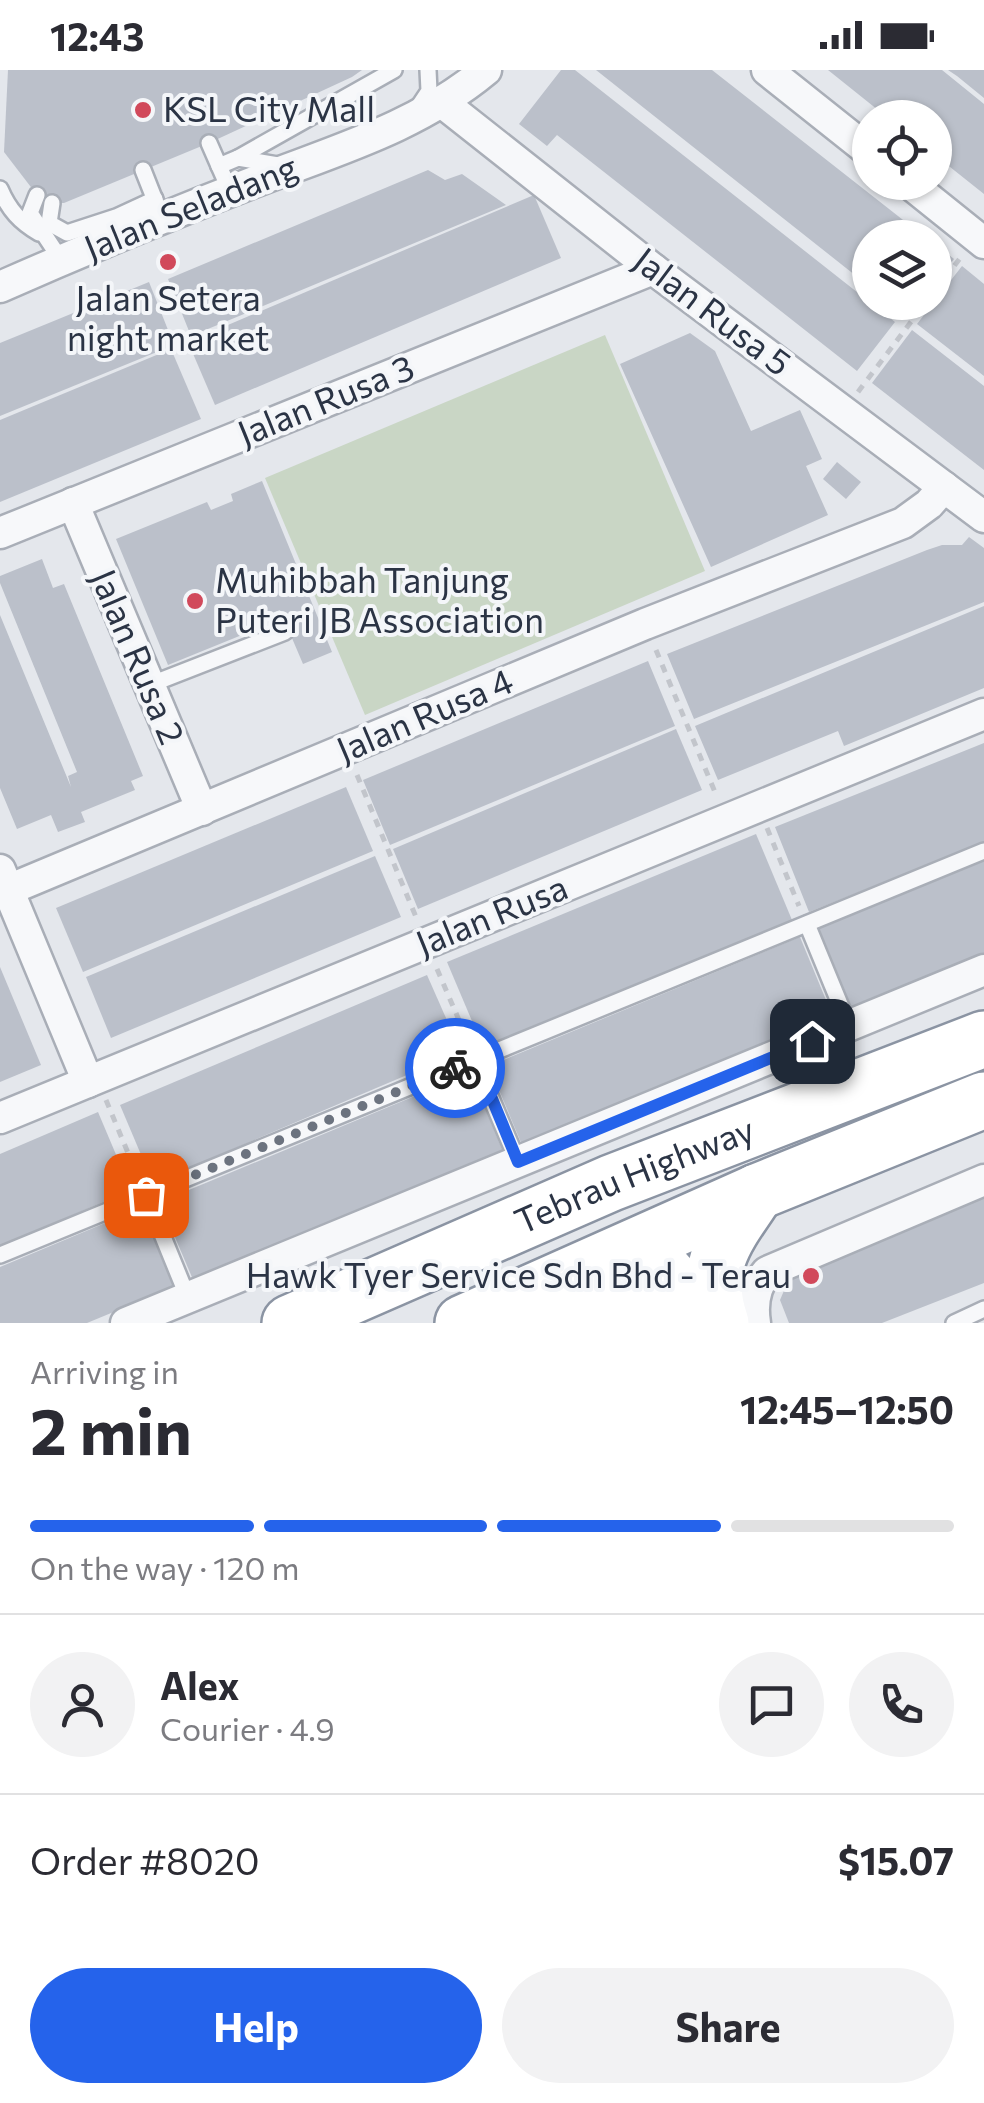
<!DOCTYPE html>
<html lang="en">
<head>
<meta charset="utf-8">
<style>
  :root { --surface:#fff; --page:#f2f2f3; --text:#2b2b33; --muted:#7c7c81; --line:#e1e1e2; --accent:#2563eb }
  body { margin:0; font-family:Commissioner,sans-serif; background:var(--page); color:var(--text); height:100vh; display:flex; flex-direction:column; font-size:38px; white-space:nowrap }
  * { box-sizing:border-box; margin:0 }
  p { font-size:32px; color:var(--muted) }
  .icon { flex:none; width:55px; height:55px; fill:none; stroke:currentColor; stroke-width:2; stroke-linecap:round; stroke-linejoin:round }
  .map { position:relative; height:1253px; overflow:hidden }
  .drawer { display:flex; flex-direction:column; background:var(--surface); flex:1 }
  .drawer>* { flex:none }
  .buttons { position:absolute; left:852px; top:30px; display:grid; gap:20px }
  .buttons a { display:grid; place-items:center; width:100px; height:100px; border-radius:50%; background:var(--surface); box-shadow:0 2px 8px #0004; font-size:50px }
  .pin { position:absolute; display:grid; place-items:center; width:85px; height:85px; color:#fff; margin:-42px; border-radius:20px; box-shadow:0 5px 15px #0006 }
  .courier { position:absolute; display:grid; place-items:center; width:100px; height:100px; margin:-50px; border:8px solid #2563eb; border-radius:50%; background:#fff; color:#222; box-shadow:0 2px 12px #0007 }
  .overview em { font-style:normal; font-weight:700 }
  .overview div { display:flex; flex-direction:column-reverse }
  .overview { display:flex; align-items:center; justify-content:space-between; height:170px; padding:0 30px }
  h1 { font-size:65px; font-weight:700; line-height:75px }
  .bar { display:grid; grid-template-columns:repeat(4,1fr); gap:15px 10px; align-content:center; height:120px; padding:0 30px }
  .bar i { height:12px; border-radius:8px; background:var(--line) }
  .bar .current { background:var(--accent) }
  .bar p { grid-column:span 4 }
  .line { display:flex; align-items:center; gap:25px; padding:0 30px; border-top:2px solid var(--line) }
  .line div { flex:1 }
  .round { display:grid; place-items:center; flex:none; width:105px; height:105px; border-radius:52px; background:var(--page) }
  .action { display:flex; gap:20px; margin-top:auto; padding:20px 30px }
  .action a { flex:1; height:115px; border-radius:60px; background:var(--accent); color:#fff; font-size:40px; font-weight:700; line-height:115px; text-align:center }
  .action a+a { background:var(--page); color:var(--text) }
  .status { display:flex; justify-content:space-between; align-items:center; height:70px; padding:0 50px; background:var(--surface); direction:ltr }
  .status svg { height:28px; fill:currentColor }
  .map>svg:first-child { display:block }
  .green { fill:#c9d6c5 }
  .building { fill:#bbc0ca }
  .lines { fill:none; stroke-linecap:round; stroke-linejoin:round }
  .lane-casing { stroke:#a9aeb7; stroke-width:20 }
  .street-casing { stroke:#a9aeb7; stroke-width:35 }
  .secondary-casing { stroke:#a9aeb7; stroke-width:48 }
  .highway-casing { stroke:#8b94a3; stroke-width:60 }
  .path { stroke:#c2c5cb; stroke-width:5; stroke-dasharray:8 8; stroke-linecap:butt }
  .lane { stroke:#f7f8fa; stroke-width:15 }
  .street { stroke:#f7f8fa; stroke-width:30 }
  .secondary { stroke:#fff; stroke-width:42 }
  .highway { stroke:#fff; stroke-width:55 }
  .done { stroke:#6c737f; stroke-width:10; stroke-dasharray:0 18 }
  .route { stroke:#2563eb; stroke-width:12 }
  .poi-dot { fill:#d1495b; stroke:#f4f6f9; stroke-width:4 }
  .labels { text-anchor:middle; stroke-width:8; stroke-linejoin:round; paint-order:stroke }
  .poi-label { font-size:35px; fill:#2b3445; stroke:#f4f6f9; text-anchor:start }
  .street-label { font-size:35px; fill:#2b3445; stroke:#f4f6f9 }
</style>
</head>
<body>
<div class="status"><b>12:43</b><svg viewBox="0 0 49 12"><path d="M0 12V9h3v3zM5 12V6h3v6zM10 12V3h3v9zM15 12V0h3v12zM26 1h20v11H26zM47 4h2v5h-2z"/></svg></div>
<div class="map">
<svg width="984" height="1253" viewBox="0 0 984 1253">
  <rect width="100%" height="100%" fill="#e4e7ec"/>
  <path class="green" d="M605,265L705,501L365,645L265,408Z"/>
  <g class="building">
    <path d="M8,0H362L352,7L209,73L64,133H52L37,125L4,82Z"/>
    <path d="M561,0H575L895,252L857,301L557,65L547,76L519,54Z"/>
    <path d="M596,0H712L926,168H870V217Z"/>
    <path d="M828,0H942L984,34V124L935,85V48H888Z"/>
    <path d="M948,0H984V28L957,6Z"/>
    <path d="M428,100L445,110L462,104L506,135L191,266L168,209Z"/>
    <path d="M534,125L561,188L215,335L188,272Z"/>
    <path d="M935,174L954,189L935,213Z"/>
    <path d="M962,196L984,214V306L917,254Z"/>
    <path d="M149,212L174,275L0,346V273Z"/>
    <path d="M889,232H920L909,247Z"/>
    <path d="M912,260L984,316V400L872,313Z"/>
    <path d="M690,263L715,281L751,361L800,340L822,389L806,396L828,445L711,497L620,294Z"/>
    <path d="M171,279L201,349L0,432V350Z"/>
    <path d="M837,392L861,412L846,429L823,409Z"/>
    <path d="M262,411L332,582L303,594L280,540L255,549L259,558L168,595L116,469L207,432L211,440L233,431L231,424Z"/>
    <path d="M969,467L984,478V532L694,649L667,584L927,480L942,475H962Z"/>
    <path d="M42,489L53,518L64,514L143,706L131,711L135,720L81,742L85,752L58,762L51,745L17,759L0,718V545L71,717L68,706L77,702L0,513V506Z"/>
    <path d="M984,536V618L844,676L838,661L718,710L695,656Z"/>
    <path d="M648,591L675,656L390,775L363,710Z"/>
    <path d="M676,659L702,720L418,839L393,779Z"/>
    <path d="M984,673V772L809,842L775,757Z"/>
    <path d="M346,717L373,781L83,902L56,838Z"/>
    <path d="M756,764L792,850L483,977L447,892Z"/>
    <path d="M375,786L401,847L111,968L86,907Z"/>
    <path d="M984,790V883L848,939L815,860Z"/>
    <path d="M800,867L833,947L522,1075L489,996Z"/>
    <path d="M0,897L41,995L0,1012Z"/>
    <path d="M427,905L461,982L153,1113L120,1035Z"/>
    <path d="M470,1003L504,1084L194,1212L160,1132Z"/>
    <path d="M98,1042L131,1120L0,1176V1084Z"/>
    <path d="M984,1127V1213L882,1253H789L780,1230L792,1202Z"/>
    <path d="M141,1138L174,1217L87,1253H0V1197Z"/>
  </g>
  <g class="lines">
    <defs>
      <g id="lane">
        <path d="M417,39L429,21L428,0"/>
        <path d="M209,73L230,121"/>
        <path d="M238,88L394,0"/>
        <path d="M219,96L238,88L278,95"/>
        <path d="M143,100L158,138"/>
        <path d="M0,119C9,140 20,152 39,163"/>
        <path d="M37,125L30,143L61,190"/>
        <path d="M52,133L49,153L67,163L116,147L155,129"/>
        <path d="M149,615L285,562"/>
        <path d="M807,854L849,956"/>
        <path d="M475,990L518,1092"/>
        <path d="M146,1125L188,1228"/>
        <path d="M0,1185L984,781"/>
        <path d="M954,1253L984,1239"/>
      </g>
      <g id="street">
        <path d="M767,0L870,82"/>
        <path d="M443,33L653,199L984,447"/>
        <path d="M908,112L984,173"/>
        <path d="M0,217C84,180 168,145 254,112C336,80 416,58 486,0"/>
        <path d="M73,433L202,740"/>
        <path d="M0,463L653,199"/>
        <path d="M0,800L88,1012"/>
        <path d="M8,820L645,554L903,453L929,434L944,417"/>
        <path d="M0,1048L984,644"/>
        <path d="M126,1253L984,900"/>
        <path d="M755,1253C752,1234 754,1217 767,1202L984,1110"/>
      </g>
      <path id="secondary" d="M631,1195L633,1176L664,1191L721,1253"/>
      <g id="highway">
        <path d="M542,1232C601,1220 614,1225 667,1251"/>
        <path id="s1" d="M290,1253L611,1113L984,969"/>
        <path d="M463,1253L757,1122L984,1030"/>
        <path d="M721,1253C701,1196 726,1168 757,1122"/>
      </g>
    </defs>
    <use href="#lane" class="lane-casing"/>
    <use href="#street" class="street-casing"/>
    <use href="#secondary" class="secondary-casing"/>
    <use href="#highway" class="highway-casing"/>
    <g class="path">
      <path d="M935,221L961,187"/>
      <path d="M858,322L926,232"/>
      <path d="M656,580L717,727"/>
      <path d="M357,705L416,847"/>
      <path d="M767,758L799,836"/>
      <path d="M437,899L468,971"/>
      <path d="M106,1030L138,1107"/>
    </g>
    <use href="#lane" class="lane"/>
    <use href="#street" class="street"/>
    <use href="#secondary" class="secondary"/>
    <use href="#highway" class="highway"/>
  </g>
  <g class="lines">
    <path class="done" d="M146,1125L455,998"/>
    <path class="route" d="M455,998L476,990L518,1092L812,971"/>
  </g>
  <g class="poi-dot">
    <circle cx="143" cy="40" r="10"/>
    <circle cx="168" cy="192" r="10"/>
    <circle cx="195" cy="531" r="10"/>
    <circle cx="811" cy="1206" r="10"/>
  </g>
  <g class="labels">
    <g class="poi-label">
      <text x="163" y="52">KSL City Mall</text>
      <text x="168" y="241" text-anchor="middle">Jalan Setera<tspan x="168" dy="40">night market</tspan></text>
      <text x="215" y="523">Muhibbah Tanjung<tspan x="215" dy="40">Puteri JB Association</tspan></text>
      <text x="791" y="1218" text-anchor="end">Hawk Tyer Service Sdn Bhd - Terau</text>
    </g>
    <g class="street-label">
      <text transform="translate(191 138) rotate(-22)" y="12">Jalan Seladang</text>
      <text transform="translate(712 242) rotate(37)" y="12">Jalan Rusa 5</text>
      <text transform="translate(326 331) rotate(-22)" y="12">Jalan Rusa 3</text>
      <text transform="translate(137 587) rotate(67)" y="12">Jalan Rusa 2</text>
      <text transform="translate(425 646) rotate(-23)" y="12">Jalan Rusa 4</text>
      <text transform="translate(492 846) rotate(-22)" y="12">Jalan Rusa</text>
      <text dy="12" stroke="none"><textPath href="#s1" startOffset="375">Tebrau Highway</textPath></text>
    </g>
  </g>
</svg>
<div class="buttons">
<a><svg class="icon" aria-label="locate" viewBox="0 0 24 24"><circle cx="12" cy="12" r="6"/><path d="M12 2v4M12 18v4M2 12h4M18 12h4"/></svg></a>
<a><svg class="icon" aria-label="layers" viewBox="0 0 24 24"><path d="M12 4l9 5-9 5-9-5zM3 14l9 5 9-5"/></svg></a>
</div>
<div class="pin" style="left:146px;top:1125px;background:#ea580c"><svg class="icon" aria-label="bag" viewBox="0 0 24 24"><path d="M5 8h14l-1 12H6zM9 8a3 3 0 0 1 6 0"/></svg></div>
<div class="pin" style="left:812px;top:971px;background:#1f2937"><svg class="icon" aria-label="home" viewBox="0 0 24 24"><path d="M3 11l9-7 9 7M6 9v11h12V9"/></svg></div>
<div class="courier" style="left:455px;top:998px"><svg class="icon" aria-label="bike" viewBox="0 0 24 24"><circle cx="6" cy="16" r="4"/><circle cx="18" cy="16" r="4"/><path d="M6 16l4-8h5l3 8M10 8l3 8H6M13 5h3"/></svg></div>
</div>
<section class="drawer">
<div class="overview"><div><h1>2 min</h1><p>Arriving in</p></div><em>12:45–12:50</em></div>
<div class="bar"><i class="current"></i><i class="current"></i><i class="current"></i><i></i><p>On the way · 120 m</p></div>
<div class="line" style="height:180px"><a class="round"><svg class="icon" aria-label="person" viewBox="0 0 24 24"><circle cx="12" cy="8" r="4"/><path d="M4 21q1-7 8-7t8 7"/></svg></a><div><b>Alex</b><p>Courier · 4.9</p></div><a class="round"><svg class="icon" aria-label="chat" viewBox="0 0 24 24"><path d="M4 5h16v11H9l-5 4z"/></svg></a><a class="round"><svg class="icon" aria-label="phone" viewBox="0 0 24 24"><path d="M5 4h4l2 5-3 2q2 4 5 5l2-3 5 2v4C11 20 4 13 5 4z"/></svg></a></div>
<div class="line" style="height:130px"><div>Order #8020</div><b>$15.07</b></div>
<div class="action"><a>Help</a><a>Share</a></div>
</section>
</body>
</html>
